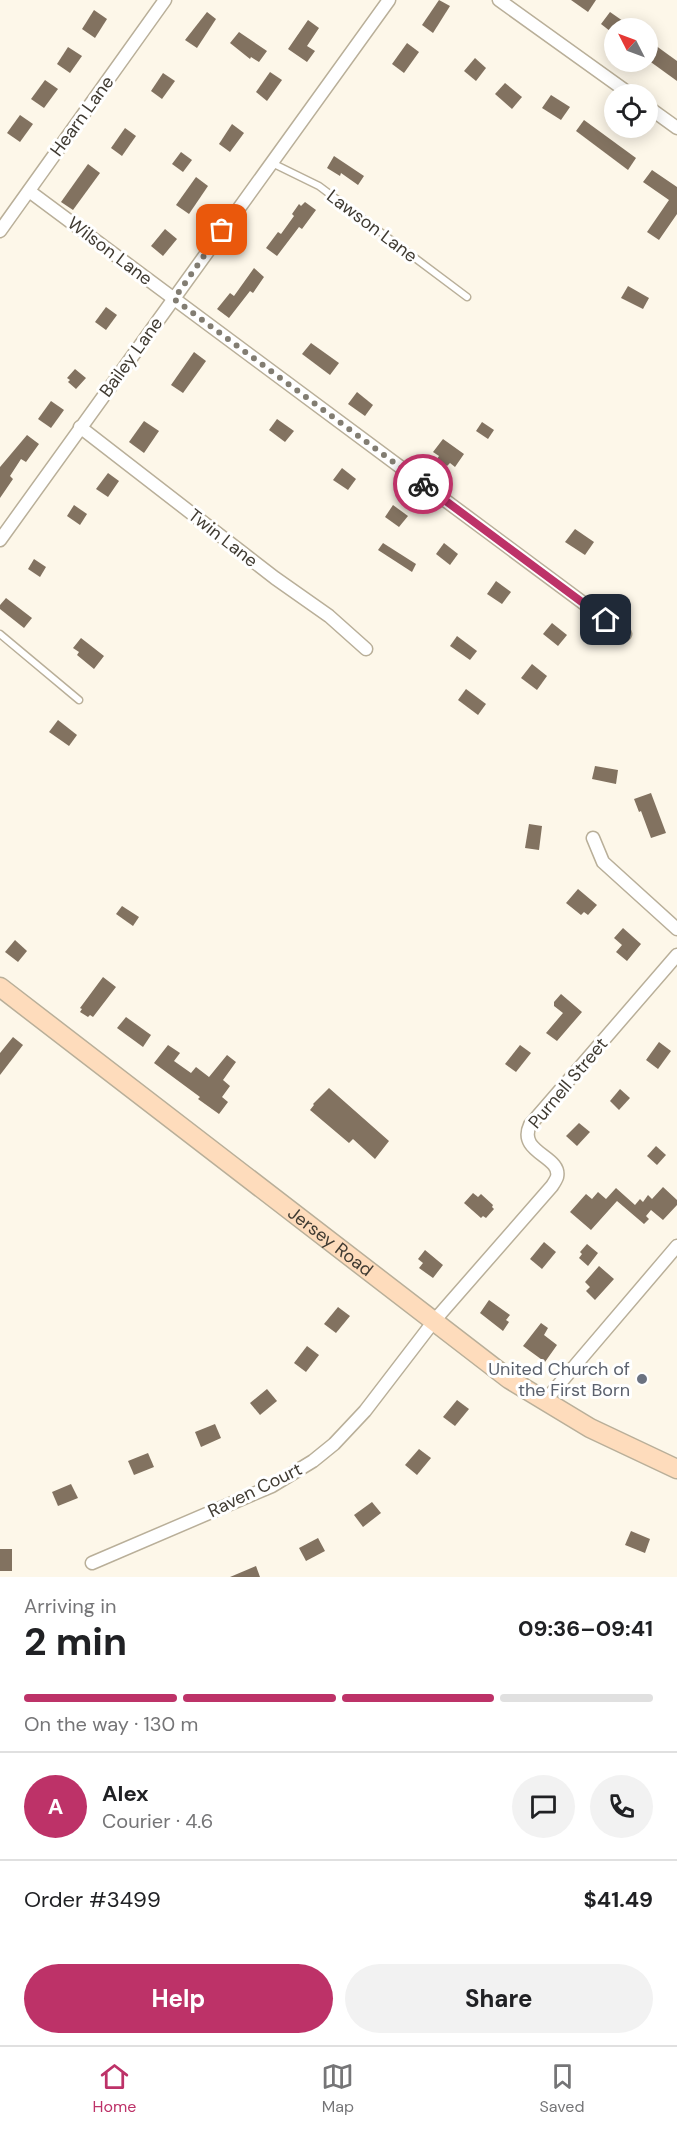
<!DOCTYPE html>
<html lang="en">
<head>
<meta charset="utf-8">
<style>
  :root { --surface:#fff; --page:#f2f2f2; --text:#202124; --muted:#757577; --line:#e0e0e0; --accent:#bd3268 }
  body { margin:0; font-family:"DM Sans",sans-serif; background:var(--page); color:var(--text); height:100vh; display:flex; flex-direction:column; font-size:22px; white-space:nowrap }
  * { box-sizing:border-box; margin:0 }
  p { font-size:20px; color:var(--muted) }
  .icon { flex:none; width:33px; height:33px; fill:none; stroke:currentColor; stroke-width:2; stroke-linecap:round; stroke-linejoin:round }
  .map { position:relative; height:1577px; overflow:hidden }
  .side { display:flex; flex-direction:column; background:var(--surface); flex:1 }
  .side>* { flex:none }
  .needle { width:39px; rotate:312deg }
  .tools { position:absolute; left:604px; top:18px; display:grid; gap:12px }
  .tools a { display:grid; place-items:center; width:54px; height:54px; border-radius:50%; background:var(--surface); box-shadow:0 3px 15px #0003; font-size:30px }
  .pin { position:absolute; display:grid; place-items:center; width:51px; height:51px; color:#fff; margin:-26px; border-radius:12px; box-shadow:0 3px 9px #0006 }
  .courier { position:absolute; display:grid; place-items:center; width:60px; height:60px; margin:-30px; border:4px solid #bd3268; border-radius:50%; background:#fff; color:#222; box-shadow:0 2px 8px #0007 }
  .headline em { font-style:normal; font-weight:700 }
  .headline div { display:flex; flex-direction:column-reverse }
  .headline { display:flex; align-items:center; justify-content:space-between; height:102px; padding:0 24px }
  h1 { font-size:39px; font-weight:700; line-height:45px }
  .bar { display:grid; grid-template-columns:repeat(4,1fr); gap:9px 6px; align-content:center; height:72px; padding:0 24px }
  .bar i { height:8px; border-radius:4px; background:var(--line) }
  .bar .active { background:var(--accent) }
  .bar p { grid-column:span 4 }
  .line { display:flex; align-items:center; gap:15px; padding:0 24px; border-top:2px solid var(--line) }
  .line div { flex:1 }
  .round { display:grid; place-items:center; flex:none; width:63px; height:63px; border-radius:32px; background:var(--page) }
  .cta { display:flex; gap:12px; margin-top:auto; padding:12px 24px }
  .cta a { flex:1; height:69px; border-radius:36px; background:var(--accent); color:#fff; font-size:24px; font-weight:700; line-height:69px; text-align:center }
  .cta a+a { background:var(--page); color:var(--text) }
  .tabs { display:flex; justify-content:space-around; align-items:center; height:84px; border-top:2px solid var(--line); background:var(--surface); font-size:16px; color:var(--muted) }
  .tabs a { display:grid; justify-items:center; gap:3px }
  .tabs .active { color:var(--accent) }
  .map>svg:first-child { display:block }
  .building { fill:#827260 }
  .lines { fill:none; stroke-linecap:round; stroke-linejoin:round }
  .lane-casing { stroke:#b9af99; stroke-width:9 }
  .street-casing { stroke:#b9af99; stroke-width:15 }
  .secondary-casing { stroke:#b9af99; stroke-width:21 }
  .lane { stroke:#fff; stroke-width:6 }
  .street { stroke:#fff; stroke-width:12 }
  .secondary { stroke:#fedcbc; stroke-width:18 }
  .done { stroke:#827d72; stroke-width:6; stroke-dasharray:0 10.8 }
  .route { stroke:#bd3268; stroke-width:8 }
  .worship-dot { fill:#6b7280; stroke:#fff; stroke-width:2 }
  .labels { text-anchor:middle; stroke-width:6; stroke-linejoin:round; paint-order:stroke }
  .street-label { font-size:18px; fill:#403b32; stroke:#fff }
  .worship-label { font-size:18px; fill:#5b616d; stroke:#fff; text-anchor:end }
</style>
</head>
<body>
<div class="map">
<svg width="677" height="1577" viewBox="0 0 677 1577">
  <rect width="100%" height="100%" fill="#fdf7e9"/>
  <g class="building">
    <path d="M439,0L450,6L433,33L422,25Z"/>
    <path d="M571,0H596L588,12Z"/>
    <path d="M94,10L107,19L95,38L82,29Z"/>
    <path d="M207,12L216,19L197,48L185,40Z"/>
    <path d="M610,12L633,28H615V35L601,24Z"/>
    <path d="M308,20L319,28L307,46L315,51L307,62L288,49Z"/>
    <path d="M239,32L267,51L259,62L251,57L250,59L230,43Z"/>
    <path d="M648,40L677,61V81L648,60Z"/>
    <path d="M407,43L419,52L404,73L392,64Z"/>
    <path d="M68,47L82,56L70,73L57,64Z"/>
    <path d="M475,58L486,68L476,81L464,71Z"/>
    <path d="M270,72L282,80L267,101L256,92Z"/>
    <path d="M163,73L175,81L162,99L151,91Z"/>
    <path d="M45,80L58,89L44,108L31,99Z"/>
    <path d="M505,83L522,97L512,109L495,94Z"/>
    <path d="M551,95L570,107L561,120L542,108Z"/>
    <path d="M20,115L33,124L20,142L7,133Z"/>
    <path d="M584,120L636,158L628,170L576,131Z"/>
    <path d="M232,124L244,133L230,152L219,144Z"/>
    <path d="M125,128L136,136L122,156L111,148Z"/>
    <path d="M181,152L192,160L183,172L172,164Z"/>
    <path d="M334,156L364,176L358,185L341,173L340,176L327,168Z"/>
    <path d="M88,164L100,173L73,210L61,202Z"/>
    <path d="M652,170L677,187V214L659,240L647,232L669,200L643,182Z"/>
    <path d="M196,177L208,186L189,214L176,205Z"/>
    <path d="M305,202L316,210L302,229L299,227L277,256L266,248L278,232L281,234L294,216L292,214L299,204L301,206Z"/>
    <path d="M165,229L177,239L163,256L151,246Z"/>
    <path d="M254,268L264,277L253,293L250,291L229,318L217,309L230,293L234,296Z"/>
    <path d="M628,286L649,298L643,309L621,298Z"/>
    <path d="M106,307L117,315L106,330L95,322Z"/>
    <path d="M311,343L339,363L330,375L302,354Z"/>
    <path d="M194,352L206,361L183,393L171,385Z"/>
    <path d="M75,369L86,378L76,389L68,382L70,380L67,378Z"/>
    <path d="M357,392L373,405L365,416L348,404Z"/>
    <path d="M51,401L64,410L51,428L38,419Z"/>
    <path d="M277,419L294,431L285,442L269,430Z"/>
    <path d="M144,421L159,431L144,453L129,442Z"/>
    <path d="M482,422L494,430L488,439L476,431Z"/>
    <path d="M27,435L39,444L26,462L21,459L10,476L13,479L0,498V467Z"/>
    <path d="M443,439L464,454L455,467L450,463L447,466L437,459L439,456L433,452Z"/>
    <path d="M342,468L356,479L348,490L333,480Z"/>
    <path d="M108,473L119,481L108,497L96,489Z"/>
    <path d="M74,505L87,514L80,525L67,516Z"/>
    <path d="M393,505L408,516L399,527L385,517Z"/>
    <path d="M575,529L594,542L585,555L565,542Z"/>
    <path d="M383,543L416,564L412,572L378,550Z"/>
    <path d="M444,543L458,554L450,565L436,554Z"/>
    <path d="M34,559L46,567L40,577L28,569Z"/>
    <path d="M496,581L511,592L502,604L487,594Z"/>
    <path d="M6,598L32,618L24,628L0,609V605Z"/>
    <path d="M552,623L567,635L558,646L543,634Z"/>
    <path d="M457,636L477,651L470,660L450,646Z"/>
    <path d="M81,638L104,656L94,669L77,655L79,652L73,648Z"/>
    <path d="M532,664L547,676L537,690L521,678Z"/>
    <path d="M466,689L486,704L478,715L458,700Z"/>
    <path d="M58,720L77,735L69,746L49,732Z"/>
    <path d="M595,766L618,770L616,784L592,779Z"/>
    <path d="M651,793L666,833L651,838L641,811L639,812L634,799Z"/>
    <path d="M529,824L542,826L539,850L525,848Z"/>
    <path d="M578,889L597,905L588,915L584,912L581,915L566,903Z"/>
    <path d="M122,906L139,917L133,926L116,914Z"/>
    <path d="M623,928L641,944L627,961L616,952L622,945L614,938Z"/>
    <path d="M15,940L27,951L18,962L5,952Z"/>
    <path d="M103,977L116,987L93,1017L90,1015L88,1017L80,1012L82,1009L80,1008Z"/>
    <path d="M561,994L582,1012L557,1041L546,1033L563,1013L554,1006V1002Z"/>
    <path d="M126,1017L151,1035L143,1047L117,1028Z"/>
    <path d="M13,1037L23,1045L0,1075V1053Z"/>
    <path d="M659,1042L671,1051L658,1069L646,1060Z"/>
    <path d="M168,1045L180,1053L174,1061L191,1073L196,1067L209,1077L227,1055L236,1062L223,1080L230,1086L222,1097L228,1102L219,1114L198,1099L200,1097L154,1063Z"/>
    <path d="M520,1045L531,1053L516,1072L505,1064Z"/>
    <path d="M329,1088L389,1141L375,1159L353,1139L349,1143L310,1110L314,1105L313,1104Z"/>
    <path d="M620,1089L630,1098L619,1110L610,1101Z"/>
    <path d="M579,1123L590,1132L577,1146L566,1136Z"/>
    <path d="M656,1146L666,1155L657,1165L647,1156Z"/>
    <path d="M663,1187L677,1200V1205L663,1220L651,1210L646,1216L649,1219L644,1224L617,1201L591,1230L570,1212L586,1194L592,1199L598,1192L606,1199L616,1188L635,1205L640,1199L643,1202L648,1195L652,1199Z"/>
    <path d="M473,1193L478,1197L481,1194L493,1205L492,1207L494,1209L486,1218L483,1216L481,1218L464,1203Z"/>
    <path d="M544,1242L556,1252L542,1269L530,1259Z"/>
    <path d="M587,1244L598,1253L588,1266L579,1258L582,1254L580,1252Z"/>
    <path d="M425,1250L443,1265L433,1278L419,1268L423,1263L418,1259Z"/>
    <path d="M599,1266L614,1279L595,1300L586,1291L590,1287L585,1282Z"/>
    <path d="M489,1300L510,1315L506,1320L509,1322L503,1331L480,1313Z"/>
    <path d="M338,1307L350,1316L336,1333L324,1324Z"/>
    <path d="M541,1323L548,1328L544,1335L557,1345L545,1362L523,1346Z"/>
    <path d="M307,1346L319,1355L306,1372L294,1363Z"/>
    <path d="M267,1389L277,1401L260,1415L250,1403Z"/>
    <path d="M457,1400L469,1409L455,1426L443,1417Z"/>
    <path d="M215,1424L221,1438L201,1447L195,1432Z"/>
    <path d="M419,1449L431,1458L417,1475L405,1465Z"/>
    <path d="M148,1453L154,1467L134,1475L128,1461Z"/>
    <path d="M71,1484L78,1498L58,1506L52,1492Z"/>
    <path d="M372,1502L381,1513L363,1527L354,1515Z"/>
    <path d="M631,1531L650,1539L645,1553L625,1545Z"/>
    <path d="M318,1538L325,1551L306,1561L299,1548Z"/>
    <rect x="0" y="1549" width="12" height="22"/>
    <path d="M256,1566L260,1577H230Z"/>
  </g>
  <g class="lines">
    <defs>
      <g id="lane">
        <path d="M272,163L319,186L467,297"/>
        <path d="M0,634L79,700"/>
      </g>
      <g id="street">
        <path d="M499,0L630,94"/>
        <path d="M648,107L677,128"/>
        <path d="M29,191L625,634"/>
        <path d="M0,231L165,0"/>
        <path d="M80,427L275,578L329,616L366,649"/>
        <path d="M0,540L389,0"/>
        <path d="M593,838L603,862L677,929"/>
        <path d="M544,1402L677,1246"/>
        <path d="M92,1563L272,1486L313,1461L334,1444L365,1411L434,1321L552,1186C554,1183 556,1180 557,1177C562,1156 517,1153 530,1125L677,955"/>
      </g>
      <g id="secondary">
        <path id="s1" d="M0,987L509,1379L590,1428L677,1469"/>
      </g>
    </defs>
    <use href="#lane" class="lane-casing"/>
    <use href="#street" class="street-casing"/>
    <use href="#secondary" class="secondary-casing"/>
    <use href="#lane" class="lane"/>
    <use href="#street" class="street"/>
    <use href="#secondary" class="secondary"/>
  </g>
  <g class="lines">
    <path class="done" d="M222,230L174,299L423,484"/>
    <path class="route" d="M423,484L606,620"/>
  </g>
  <circle class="worship-dot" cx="642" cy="1379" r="6"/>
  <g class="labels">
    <g class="street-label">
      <text transform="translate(82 116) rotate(-54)" y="6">Hearn Lane</text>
      <text transform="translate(372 226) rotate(37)" y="6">Lawson Lane</text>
      <text transform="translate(110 251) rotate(37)" y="6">Wilson Lane</text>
      <text transform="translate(131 357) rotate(-54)" y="6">Bailey Lane</text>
      <text transform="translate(223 538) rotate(38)" y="6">Twin Lane</text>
      <text transform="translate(568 1083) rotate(-50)" y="6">Purnell Street</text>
      <text dy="6" stroke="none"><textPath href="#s1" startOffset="417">Jersey Road</textPath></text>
      <text transform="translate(255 1490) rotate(-26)" y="6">Raven Court</text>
    </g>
    <g class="worship-label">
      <text x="630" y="1375">United Church of<tspan x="630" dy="21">the First Born</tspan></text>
    </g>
  </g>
</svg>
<div class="tools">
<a><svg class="needle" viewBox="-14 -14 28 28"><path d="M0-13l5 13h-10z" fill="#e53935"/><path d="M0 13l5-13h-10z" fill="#757577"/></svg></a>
<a><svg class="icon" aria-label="locate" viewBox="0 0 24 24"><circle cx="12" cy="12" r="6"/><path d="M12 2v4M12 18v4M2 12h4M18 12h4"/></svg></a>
</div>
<div class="pin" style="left:222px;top:230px;background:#ea580c"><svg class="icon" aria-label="bag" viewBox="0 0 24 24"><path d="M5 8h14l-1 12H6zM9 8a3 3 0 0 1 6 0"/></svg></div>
<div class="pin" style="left:606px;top:620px;background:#1f2937"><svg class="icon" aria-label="home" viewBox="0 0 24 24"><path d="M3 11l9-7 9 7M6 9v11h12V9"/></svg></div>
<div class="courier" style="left:423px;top:484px"><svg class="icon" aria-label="bike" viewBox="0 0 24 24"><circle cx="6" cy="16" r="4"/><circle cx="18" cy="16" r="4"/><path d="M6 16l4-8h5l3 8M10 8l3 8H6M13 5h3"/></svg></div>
</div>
<section class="side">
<div class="headline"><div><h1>2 min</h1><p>Arriving in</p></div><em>09:36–09:41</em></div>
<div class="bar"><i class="active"></i><i class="active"></i><i class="active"></i><i></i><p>On the way · 130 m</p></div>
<div class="line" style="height:108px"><b class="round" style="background:var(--accent);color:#fff">A</b><div><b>Alex</b><p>Courier · 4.6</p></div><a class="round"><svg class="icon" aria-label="chat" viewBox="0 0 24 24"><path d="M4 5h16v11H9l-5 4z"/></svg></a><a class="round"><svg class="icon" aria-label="phone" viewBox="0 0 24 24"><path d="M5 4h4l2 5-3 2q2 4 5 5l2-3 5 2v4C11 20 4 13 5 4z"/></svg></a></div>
<div class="line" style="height:78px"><div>Order #3499</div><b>$41.49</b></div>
<div class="cta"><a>Help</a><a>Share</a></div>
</section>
<nav class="tabs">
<a class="active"><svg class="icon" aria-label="home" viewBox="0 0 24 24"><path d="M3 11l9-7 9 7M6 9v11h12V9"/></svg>Home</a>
<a><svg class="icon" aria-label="map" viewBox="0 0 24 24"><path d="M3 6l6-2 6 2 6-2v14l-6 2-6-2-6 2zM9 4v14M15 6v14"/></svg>Map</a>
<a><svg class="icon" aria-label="saved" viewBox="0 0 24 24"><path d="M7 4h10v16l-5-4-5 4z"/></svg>Saved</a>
</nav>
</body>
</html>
